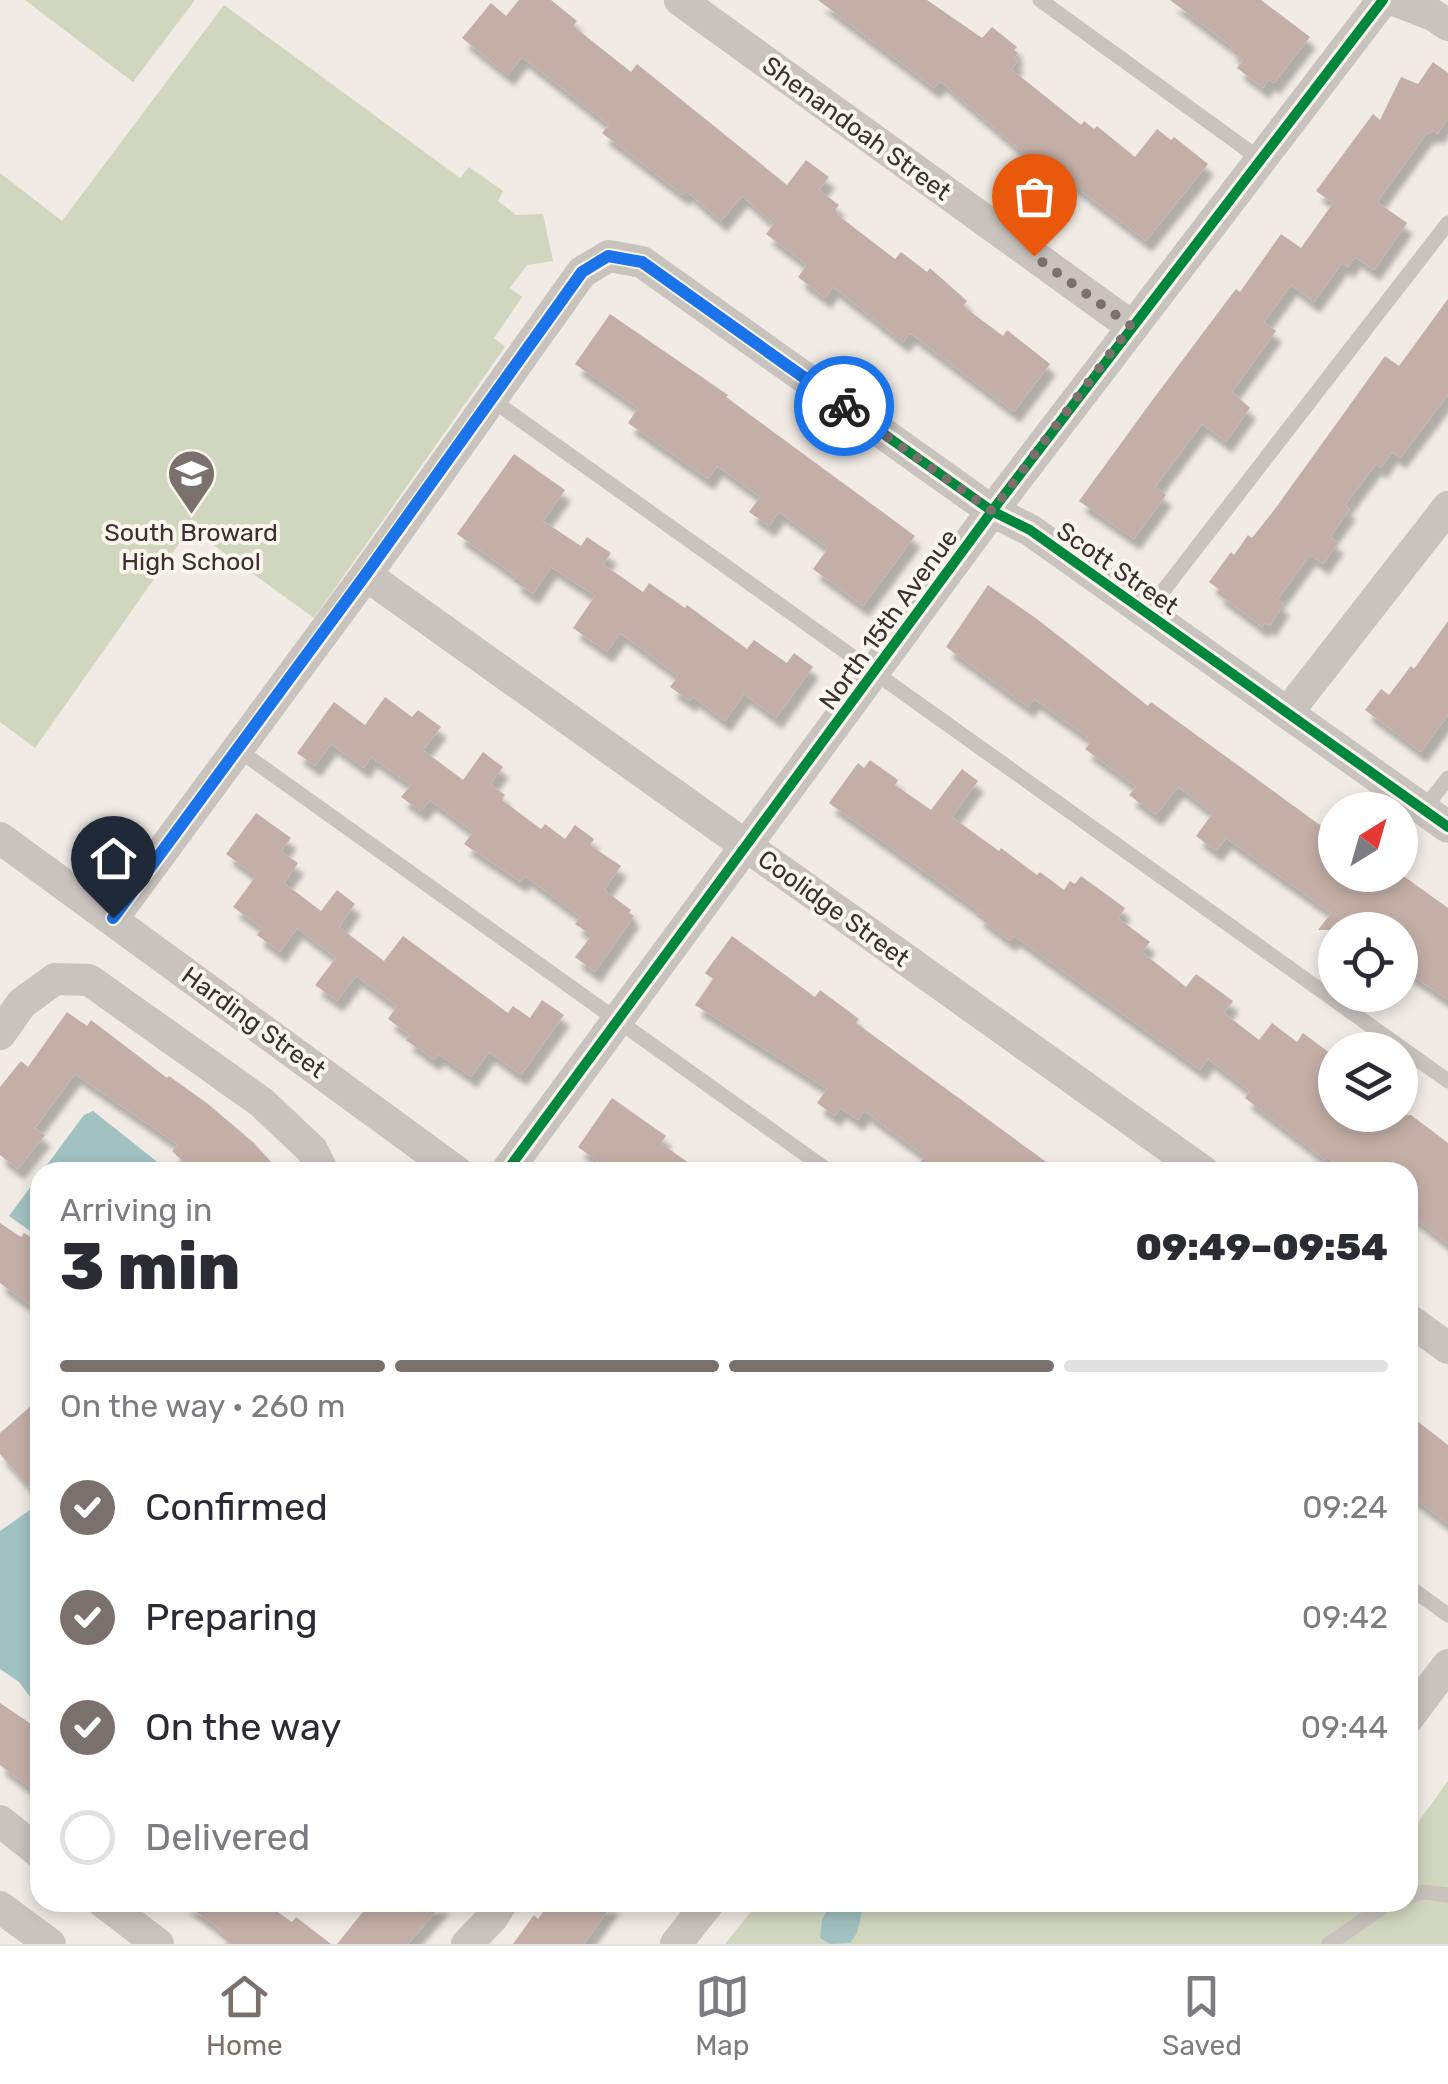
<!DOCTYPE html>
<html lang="en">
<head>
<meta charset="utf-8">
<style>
  :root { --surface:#fff; --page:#f7f7f7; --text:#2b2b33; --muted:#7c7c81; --line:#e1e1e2; --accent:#7a716c }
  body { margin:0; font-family:Rubik,sans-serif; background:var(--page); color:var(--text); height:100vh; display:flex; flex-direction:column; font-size:38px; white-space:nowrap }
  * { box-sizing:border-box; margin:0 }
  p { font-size:32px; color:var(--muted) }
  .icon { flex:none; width:55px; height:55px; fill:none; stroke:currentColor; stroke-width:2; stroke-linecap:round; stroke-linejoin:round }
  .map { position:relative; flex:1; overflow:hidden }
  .details { position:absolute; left:30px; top:1162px; width:1388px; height:750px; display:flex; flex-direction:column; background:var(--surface); border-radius:30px; box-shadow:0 5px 15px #0003 }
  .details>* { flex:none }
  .needle { width:65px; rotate:37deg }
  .buttons { position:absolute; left:1318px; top:792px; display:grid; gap:20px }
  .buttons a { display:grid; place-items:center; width:100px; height:100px; border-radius:50%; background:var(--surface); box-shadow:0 5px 15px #0003; font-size:50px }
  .pin { position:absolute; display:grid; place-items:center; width:85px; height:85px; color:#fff; margin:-102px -42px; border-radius:50% 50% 50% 0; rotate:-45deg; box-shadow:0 0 10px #0007 }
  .pin .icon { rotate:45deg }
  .courier { position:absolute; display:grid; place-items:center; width:100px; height:100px; margin:-50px; border:8px solid #1a73e8; border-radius:50%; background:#fff; color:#222; box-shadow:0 2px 12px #0007 }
  .summary em { font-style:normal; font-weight:800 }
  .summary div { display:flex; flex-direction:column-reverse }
  .summary { display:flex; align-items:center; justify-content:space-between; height:170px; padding:0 30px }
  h1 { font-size:65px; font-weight:800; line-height:75px }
  .bar { display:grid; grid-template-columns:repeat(4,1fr); gap:15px 10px; align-content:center; height:120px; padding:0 30px }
  .bar i { height:12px; border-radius:8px; background:var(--line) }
  .bar .selected { background:var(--accent) }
  .bar p { grid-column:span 4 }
  ol { padding:0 30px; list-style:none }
  li { display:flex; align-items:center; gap:30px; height:110px }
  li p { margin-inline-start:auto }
  li .icon { padding:10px; border-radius:50%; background:var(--accent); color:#fff; stroke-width:4 }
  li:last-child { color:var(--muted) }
  li i { width:55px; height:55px; border:5px solid var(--line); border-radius:50% }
  .tabs { display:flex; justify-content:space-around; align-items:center; height:140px; border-top:2px solid var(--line); background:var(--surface); font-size:28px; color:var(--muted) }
  .tabs a { display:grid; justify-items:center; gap:5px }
  .tabs .selected { color:var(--accent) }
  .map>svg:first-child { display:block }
  .green { fill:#d1d6bf }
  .water { fill:#a1c2c1 }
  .building { fill:#c3afa7; filter:url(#shadow) }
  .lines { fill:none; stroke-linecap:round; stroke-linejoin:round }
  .lane { stroke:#c9c3be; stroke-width:15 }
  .street { stroke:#c9c3be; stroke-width:32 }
  .cycleway-casing { stroke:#fbf5ee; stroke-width:16 }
  .cycleway { stroke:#00873e; stroke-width:10 }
  .done { stroke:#7a716c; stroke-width:10; stroke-dasharray:0 18 }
  .route { stroke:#1a73e8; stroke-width:12 }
  .labels { text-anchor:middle; stroke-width:8; stroke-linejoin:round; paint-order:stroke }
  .street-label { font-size:25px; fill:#3b302b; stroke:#fbf5ee }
  .poi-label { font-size:25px; fill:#3b302b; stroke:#fbf5ee }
</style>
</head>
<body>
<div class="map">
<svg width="1448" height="1944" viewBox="0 0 1448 1944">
  <defs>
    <filter id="shadow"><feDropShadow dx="6" dy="11" stdDeviation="2.5" flood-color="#0004"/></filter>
  </defs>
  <rect width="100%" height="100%" fill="#f0ebe5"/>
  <g class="green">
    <path d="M25,0H195L133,82Z"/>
    <path d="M224,5L460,178L469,167L503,191L498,201L516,215L543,214L553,261L527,265L510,288L522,297L494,338L505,347L314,618L190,528L35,748L0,722V173L62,221Z"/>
    <path d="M1448,1781V1944H725L758,1903L1408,1902V1836Z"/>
  </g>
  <g class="water">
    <path d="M93,1111L170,1172H40V1238L9,1216L84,1115Z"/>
    <path d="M40,1503V1709H39L19,1682L0,1669V1531Z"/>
    <path d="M830,1903H864L857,1933L850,1943L830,1944L820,1938L822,1920Z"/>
  </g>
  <g class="building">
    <path d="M519,0H551L577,21L573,26L631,72L637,64L787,185L806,160L829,177L819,190L839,205L835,210L839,216L895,259L901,252L927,272L930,268L967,301L963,306L1003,336L1007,330L1050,364L1014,412L910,333L903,342L833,287L825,298L798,277L807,265L766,234L774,224L742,196L721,221L686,191L683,195L602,133L609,125L522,57L508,75L462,38L491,3L506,16Z"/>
    <path d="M818,0H927L982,38L992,27L1017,47L1014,50L1018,53L1014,58L1018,61L1011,69L1081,125L1084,121L1094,129L1097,126L1135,157L1157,129L1171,140L1174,137L1208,164L1146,241L1041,160L1033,161L940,81L934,88Z"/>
    <path d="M1170,0H1261L1310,37L1274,83L1269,80L1263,88L1237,68L1243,60L1230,50L1232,47Z"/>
    <path d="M1433,62L1448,73V119L1437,134L1433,130L1430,134L1427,133L1377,202L1407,223L1374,270L1355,257L1348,267L1342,263L1314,302L1291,285L1264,322L1276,331L1232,392L1250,408L1226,442L1202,424L1155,487L1166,495L1134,539L1079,501L1151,402L1236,289L1240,292L1281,234L1301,248L1333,203L1316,191L1373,114L1380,120L1401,77L1418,84Z"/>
    <path d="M1448,299V395L1400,458L1392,452L1381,468L1376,464L1345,505L1350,509L1330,537L1338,543L1323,564L1310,555L1277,600L1284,604L1270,626L1265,623L1262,627L1217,593L1220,590L1209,582L1231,552L1234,555L1248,535L1252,538L1275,509L1385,356L1399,366Z"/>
    <path d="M610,314L728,395L726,397L915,536L863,606L813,569L828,548L779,512L769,526L749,512L760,497L717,466L708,479L628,423L638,408L575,364Z"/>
    <path d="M514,454L565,490L543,521L581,546L587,537L611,553L603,564L643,592L649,583L685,608L687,605L747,649L754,640L787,663L794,653L813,667L776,718L744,694L725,721L693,697L690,701L670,687L678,676L620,633L607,652L573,628L595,596L551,567L533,594L514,581L517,577L457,534Z"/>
    <path d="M988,585L1037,619L1148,706L1151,702L1335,836V875H1402L1448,908V1000L1400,967V930H1318L1331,913L1226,838L1216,851L1196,836L1213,813L1178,787L1156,815L1129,795L1136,787L1085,749L1091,742L1083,734L1034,699L1028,707L946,647Z"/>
    <path d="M1448,621V715L1421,752L1365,710L1381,689L1389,695L1411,666L1414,669Z"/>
    <path d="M385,697L412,717L418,710L441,727L423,750L463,780L483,752L503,767L490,784L505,795L502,800L541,829L545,824L565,839L575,825L594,839L590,845L621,866L604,890L631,910L629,913L634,916L595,972L575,957L592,935L575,924L580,917L525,876L521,882L464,844L473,832L430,800L421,811L401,797L411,785L371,757L364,768L331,744L315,766L297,753L334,702L365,725Z"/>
    <path d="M870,760L898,780L895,785L931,810L962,769L978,781L952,817L999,851L1001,848L1037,875L1040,872L1064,890L1070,881L1075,884L1081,876L1125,908L1118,918L1150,942L1142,952L1186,987L1196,974L1233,1001L1224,1013L1259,1040L1272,1023L1297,1042L1303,1033L1335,1057V1115H1411L1448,1143V1244L1408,1213V1172H1347L1327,1157L1325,1160L1245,1098L1250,1091L1208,1059L1200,1070L1014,936L1010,941L977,916L980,912L829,803L858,763L864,768Z"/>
    <path d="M256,813L291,838L281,851L298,863L284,883L321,911L337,890L355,904L339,927L384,961L403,936L508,1013L513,1006L530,1018L542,1000L564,1015L521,1075L489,1052L471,1077L438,1054L434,1060L406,1040L410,1035L388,1019L397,1006L356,976L337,1001L315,985L336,958L297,928L280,952L257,935L262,928L233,907L256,876L226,854Z"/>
    <path d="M732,936L815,997L820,990L859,1019L856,1023L1060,1172H912L925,1156L864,1111L858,1120L840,1108L835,1116L817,1103L827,1089L695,1005L713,979L705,973Z"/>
    <path d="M67,1012L87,1026L91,1020L167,1078L169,1076L208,1104L254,1143L280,1172H194L172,1151L178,1145L75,1074L35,1128L45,1135L18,1169L0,1155V1087L21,1061L28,1067Z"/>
    <path d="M612,1098L666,1136L661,1143L701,1172H613L578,1147Z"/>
    <path d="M0,1223L21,1237L24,1233L40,1243V1312L0,1283Z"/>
    <path d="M40,1398V1499L0,1454V1433Z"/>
    <path d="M1408,1414L1448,1445V1524L1408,1494Z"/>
    <path d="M0,1703L40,1730V1795L0,1765Z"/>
    <path d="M183,1902H264L292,1922L296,1917L331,1944H231L219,1935L222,1931Z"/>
    <path d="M371,1902H444L408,1944H337Z"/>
    <path d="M550,1902H614L584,1944H513L534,1915L538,1919Z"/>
  </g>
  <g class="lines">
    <g class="lane">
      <path d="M1040,0L1260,159"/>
      <path d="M491,399L1448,1081"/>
      <path d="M1146,613L1448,223"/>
      <path d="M237,749L830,1172"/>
      <path d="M1423,810L1448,778"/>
      <path d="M1408,1586L1448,1615"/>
      <path d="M1408,1897L1423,1892L1448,1895"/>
      <path d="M1329,1944L1390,1902"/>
    </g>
    <g class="street">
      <path d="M680,0L1131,326"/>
      <path d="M1394,0L1433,15L1448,25"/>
      <path d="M366,575L1204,1172"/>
      <path d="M1288,712L1448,507"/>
      <path d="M0,838L457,1172"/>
      <path d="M113,918L366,575L582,272L609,256L642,262L992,511L1030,530L1448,827"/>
      <path d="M0,1034L22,1003L55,979L89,980L261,1102L312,1150L323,1172"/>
      <path d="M506,1172L992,511L1383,0"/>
      <path d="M1408,1319L1448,1348"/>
      <path d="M1408,1718L1448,1665"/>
      <path d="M0,1821L40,1853"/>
      <path d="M103,1902L158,1944"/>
      <path d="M0,1907L50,1944"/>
      <path d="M467,1944L493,1917L502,1902"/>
      <path d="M676,1944L709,1902"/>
    </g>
    <defs>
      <g id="cycleway">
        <path d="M113,918L366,575L582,272L609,256L642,262L992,511L1030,530L1448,827"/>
        <path d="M506,1172L992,511L1383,0"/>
      </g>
    </defs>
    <use href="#cycleway" class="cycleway-casing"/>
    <use href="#cycleway" class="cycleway"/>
  </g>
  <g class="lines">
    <path class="done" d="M844,406L992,511L1131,326L1034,256"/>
    <path class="route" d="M113,918L366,574L582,272L608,256L642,262L844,406"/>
  </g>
  <defs>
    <symbol id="school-pin" viewBox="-11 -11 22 30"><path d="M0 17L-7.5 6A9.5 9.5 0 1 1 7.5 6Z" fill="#7a716c" stroke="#fbf5ee"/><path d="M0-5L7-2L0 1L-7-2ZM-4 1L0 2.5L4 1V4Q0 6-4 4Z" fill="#fff"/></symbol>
  </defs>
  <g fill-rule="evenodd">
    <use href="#school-pin" x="164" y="446" width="55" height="75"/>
  </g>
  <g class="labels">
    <g class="street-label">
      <text transform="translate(857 128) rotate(36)" y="9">Shenandoah Street</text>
      <text transform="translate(1118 568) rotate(35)" y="9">Scott Street</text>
      <text transform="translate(888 619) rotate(-54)" y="9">North 15th Avenue</text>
      <text transform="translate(834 908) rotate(36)" y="9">Coolidge Street</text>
      <text transform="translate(254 1022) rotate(36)" y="9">Harding Street</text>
    </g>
    <g class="poi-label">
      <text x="191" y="541">South Broward<tspan x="191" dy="29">High School</tspan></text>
    </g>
  </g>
</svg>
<div class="buttons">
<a><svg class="needle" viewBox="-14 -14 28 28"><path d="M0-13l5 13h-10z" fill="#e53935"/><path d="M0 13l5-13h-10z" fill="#7c7c81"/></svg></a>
<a><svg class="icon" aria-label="locate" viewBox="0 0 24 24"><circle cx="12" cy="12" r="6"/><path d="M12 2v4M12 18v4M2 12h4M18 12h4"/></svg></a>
<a><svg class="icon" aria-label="layers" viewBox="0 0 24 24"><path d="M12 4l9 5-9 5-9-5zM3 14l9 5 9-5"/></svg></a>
</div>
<div class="pin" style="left:1034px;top:256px;background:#ea580c"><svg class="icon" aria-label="bag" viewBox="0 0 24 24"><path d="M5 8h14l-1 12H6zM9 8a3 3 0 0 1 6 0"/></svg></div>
<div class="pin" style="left:113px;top:918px;background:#1f2937"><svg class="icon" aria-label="home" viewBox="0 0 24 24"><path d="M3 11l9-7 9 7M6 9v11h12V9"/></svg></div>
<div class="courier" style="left:844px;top:406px"><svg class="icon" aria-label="bike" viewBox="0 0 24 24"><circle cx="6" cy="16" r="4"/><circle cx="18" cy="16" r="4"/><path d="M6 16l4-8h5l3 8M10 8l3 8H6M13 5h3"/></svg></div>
<section class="details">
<div class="summary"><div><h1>3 min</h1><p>Arriving in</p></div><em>09:49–09:54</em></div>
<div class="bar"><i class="selected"></i><i class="selected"></i><i class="selected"></i><i></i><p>On the way · 260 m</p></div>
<ol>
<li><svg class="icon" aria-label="check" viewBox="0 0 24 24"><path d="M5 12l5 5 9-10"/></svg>Confirmed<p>09:24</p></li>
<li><svg class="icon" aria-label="check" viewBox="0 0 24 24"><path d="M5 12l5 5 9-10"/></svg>Preparing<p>09:42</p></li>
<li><svg class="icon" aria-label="check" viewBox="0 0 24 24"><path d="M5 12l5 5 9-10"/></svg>On the way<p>09:44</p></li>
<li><i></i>Delivered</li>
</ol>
</section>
</div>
<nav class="tabs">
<a class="selected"><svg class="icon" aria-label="home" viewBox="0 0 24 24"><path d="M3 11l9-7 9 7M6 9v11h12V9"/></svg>Home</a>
<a><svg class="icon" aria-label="map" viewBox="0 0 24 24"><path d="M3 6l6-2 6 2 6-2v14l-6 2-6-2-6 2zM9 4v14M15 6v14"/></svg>Map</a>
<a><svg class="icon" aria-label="saved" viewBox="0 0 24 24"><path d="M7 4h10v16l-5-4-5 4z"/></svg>Saved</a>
</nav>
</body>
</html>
